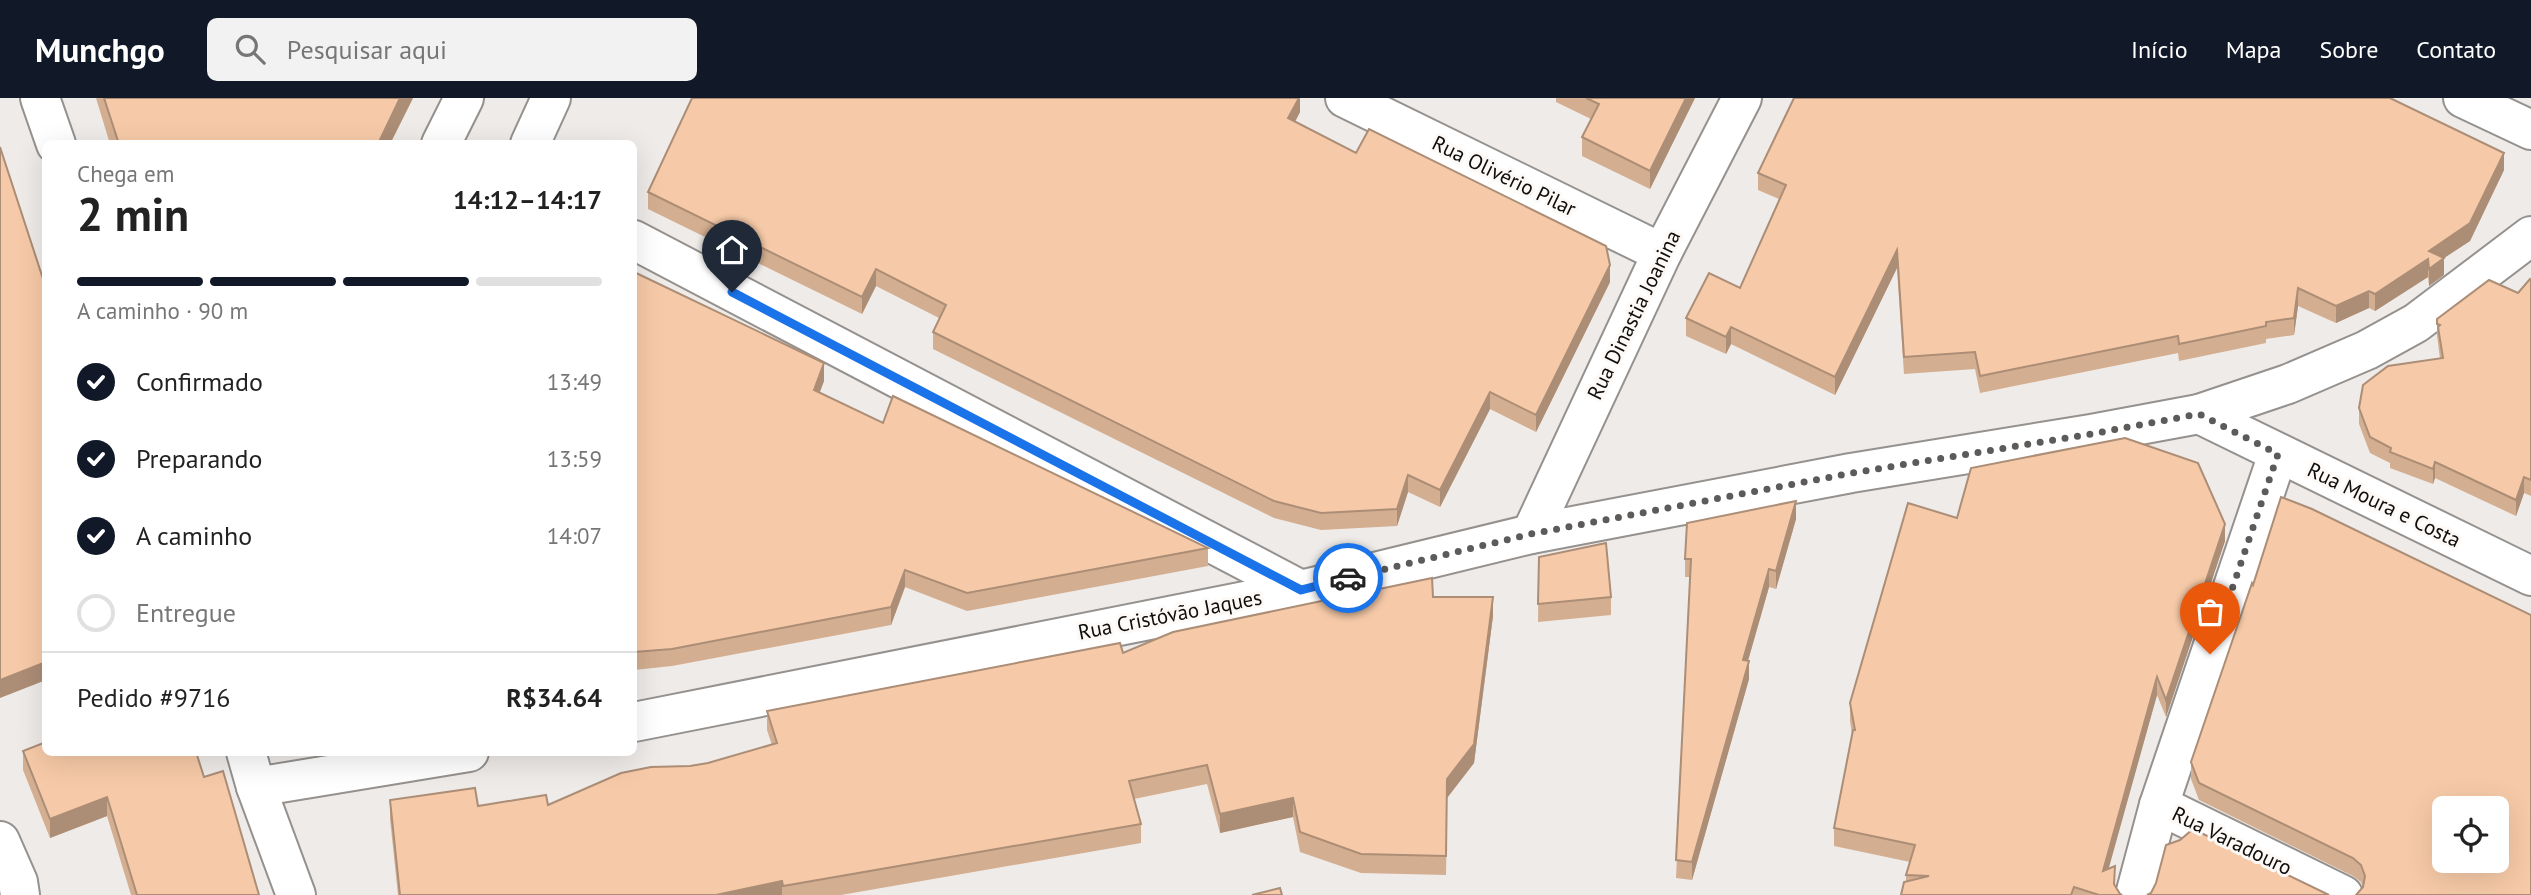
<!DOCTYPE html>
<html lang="pt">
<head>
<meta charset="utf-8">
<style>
  :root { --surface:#fff; --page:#f2f2f2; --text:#222; --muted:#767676; --line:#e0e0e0; --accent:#111827 }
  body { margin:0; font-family:"PT Sans",sans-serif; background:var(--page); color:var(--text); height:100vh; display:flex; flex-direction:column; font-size:26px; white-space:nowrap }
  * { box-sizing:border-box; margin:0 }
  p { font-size:23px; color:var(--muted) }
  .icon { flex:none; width:38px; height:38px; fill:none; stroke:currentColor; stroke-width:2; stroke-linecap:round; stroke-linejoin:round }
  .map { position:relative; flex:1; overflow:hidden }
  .sheet { position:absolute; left:42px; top:42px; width:595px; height:616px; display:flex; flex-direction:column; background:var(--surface); border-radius:10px; box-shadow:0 7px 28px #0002 }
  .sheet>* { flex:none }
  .fabs { position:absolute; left:2432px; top:698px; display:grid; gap:14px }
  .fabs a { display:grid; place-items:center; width:77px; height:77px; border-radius:10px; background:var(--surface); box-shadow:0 7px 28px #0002; font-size:35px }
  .pin { position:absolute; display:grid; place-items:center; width:60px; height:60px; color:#fff; margin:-72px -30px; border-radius:50% 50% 50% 0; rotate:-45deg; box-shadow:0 0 7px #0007 }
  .pin .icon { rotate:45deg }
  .courier { position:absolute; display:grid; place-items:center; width:70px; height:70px; margin:-35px; border:5px solid #1a73e8; border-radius:50%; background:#fff; color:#222; box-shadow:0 2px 9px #0007 }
  .headline em { font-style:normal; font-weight:600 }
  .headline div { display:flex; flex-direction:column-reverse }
  .headline { display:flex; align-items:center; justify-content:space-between; height:119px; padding:0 35px }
  h1 { font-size:46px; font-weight:600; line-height:52px }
  .bar { display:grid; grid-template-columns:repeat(4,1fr); gap:10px 7px; align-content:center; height:84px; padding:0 35px }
  .bar i { height:9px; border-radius:5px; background:var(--line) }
  .bar .selected { background:var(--accent) }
  .bar p { grid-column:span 4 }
  .line { display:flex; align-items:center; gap:18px; padding:0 35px; border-top:2px solid var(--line) }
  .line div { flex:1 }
  ol { padding:0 35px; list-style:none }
  li { display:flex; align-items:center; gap:21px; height:77px }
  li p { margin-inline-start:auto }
  li .icon { padding:7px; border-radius:50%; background:var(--accent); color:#fff; stroke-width:4 }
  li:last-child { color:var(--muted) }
  li i { width:38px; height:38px; border:4px solid var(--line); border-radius:50% }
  header { display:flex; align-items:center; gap:42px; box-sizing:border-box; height:98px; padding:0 35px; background:var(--accent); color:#fff }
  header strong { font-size:33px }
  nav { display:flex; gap:38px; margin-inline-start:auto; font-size:24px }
  .search { width:490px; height:63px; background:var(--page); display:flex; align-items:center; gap:18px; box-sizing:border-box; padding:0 24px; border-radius:10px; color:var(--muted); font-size:26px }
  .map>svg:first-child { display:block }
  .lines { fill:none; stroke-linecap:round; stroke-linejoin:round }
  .minor-casing { stroke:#94918e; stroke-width:42 }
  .tertiary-casing { stroke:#94918e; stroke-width:42 }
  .secondary-casing { stroke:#94918e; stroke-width:42 }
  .minor { stroke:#fff; stroke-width:38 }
  .tertiary { stroke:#fff; stroke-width:38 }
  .secondary { stroke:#fff; stroke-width:38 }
  .wall { fill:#d4ae90 }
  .shaded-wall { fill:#ac8d76 }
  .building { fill:#f6caa8; stroke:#ac8d76; stroke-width:2; fill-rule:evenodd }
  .done { stroke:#5d5b5a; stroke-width:7; stroke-dasharray:0 12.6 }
  .route { stroke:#1a73e8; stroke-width:9 }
  .labels { text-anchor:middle; stroke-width:6; stroke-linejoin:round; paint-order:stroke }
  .street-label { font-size:21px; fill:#0f0e0d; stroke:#fcf9f6 }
</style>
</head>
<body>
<header>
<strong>Munchgo</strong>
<div class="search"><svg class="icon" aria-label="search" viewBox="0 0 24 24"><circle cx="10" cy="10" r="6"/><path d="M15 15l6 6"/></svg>Pesquisar aqui</div>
<nav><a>Início</a><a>Mapa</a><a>Sobre</a><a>Contato</a></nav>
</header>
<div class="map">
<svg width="2531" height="797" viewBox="0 0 2531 797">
  <rect width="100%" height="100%" fill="#efebe9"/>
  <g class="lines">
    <defs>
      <g id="minor">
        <path d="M1345,0L1662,155"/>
        <path d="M2463,0L2531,32"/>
        <path d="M634,142L1301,492"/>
        <path d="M2199,316L2531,478"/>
        <path d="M1531,436L1662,155L1742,0"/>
        <path d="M634,624L1301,492L1531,436L1851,375L2091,336L2199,316L2288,286L2367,252L2416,225L2531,138"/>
        <path d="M2159,707L2343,797"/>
        <path d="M0,743L18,784L20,797"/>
        <path d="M2135,797L2159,707L2278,356"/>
      </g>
      <path id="tertiary" d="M40,0L56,46"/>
      <g id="secondary">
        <path d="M441,46L464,0"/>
        <path d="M530,46L551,0"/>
        <path d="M246,654L256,689L296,797"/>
        <path d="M256,689L469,654"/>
      </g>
    </defs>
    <use href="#minor" class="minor-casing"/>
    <use href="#tertiary" class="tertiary-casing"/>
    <use href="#secondary" class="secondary-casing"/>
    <use href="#minor" class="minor"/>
    <use href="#tertiary" class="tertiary"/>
    <use href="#secondary" class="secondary"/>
  </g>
  <g class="wall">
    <path d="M96,0H413L390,46H110Z"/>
    <path d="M1300,0V14L1295,24L1610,184L1536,334L1490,311L1440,409L1408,394L1397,428L1321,432L1274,420L933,251V234L939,220L876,188L862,216L648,111V94Z"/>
    <path d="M1556,0H1695L1650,91L1582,58V39L1591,21L1556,4Z"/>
    <path d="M2504,72L2470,143L2444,160V177L2429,188L2428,179L2375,213L2369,210L2336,225L2298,208L2294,237L2266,241V245L2179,263L2178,255L1980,295L1975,271L1904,276L1897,170L1835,297L1731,246L1726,256L1686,238V220L1740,190L1779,101L1758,92V75Z"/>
    <path d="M634,174L824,283L819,295L883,325L1208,450V468L967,513L905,489L891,527L672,568L634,572Z"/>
    <path d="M2531,182V398L2524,395L2516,418L2435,380L2433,386L2390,370V365L2370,355L2359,326V310L2440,261L2437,237V221L2518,195Z"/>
    <path d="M1957,420L2225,443L2166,619L2157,597L2108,771L2115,788L2120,796L2122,797H1901L1906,784V777L1910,764L1834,748V730L1852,636L1850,623V605Z"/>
    <path d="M1796,421L1776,491L1769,489L1748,563L1749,581L1692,782L1676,780L1690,479H1685V461Z"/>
    <path d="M1539,459L1611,499V517L1538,524Z"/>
    <path d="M2253,487L2531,517L2363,789L2361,784L2353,778L2199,702L2191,681V664Z"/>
    <path d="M1433,499L1493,518L1474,665L1447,700L1446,777L1361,775L1300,754L1293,719L1220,735L1207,686L1134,701L1141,726V745L841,797H398L390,721V702L478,708L548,707L690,668L708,665L772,647L767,632V613L1123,555Z"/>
    <path d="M23,653L204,679L259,797H131L107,718L50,740L23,672Z"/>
  </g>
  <g class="shaded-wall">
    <path d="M400,0H413L390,46H378Z"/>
    <path d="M1299,0H1300V14L1288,37V20Z"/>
    <path d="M1686,0H1695L1650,91V73Z"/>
    <path d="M2504,55V72L2470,143L2444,160V177L2429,188V153Z"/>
    <path d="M1897,152V170L1835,297V279Z"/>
    <path d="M2428,161V179L2375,213V196Z"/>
    <path d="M1610,167V184L1536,334V317Z"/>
    <path d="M876,171V188L862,216V199Z"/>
    <path d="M2298,190V208L2294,237V220Z"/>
    <path d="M2369,193V210L2336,225V208Z"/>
    <path d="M1731,229V246L1726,256V239Z"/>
    <path d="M824,265V283L814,310V292Z"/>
    <path d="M1490,294V311L1440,409V392Z"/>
    <path d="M2435,364V380L2433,386V371Z"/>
    <path d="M1408,377V394L1397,428V411Z"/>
    <path d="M2524,379V395L2516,418V402Z"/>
    <path d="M1796,403V421L1776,491V473Z"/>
    <path d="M2225,426V443L2166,619V602Z"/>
    <path d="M1769,471V489L1743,580V562Z"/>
    <path d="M905,472V489L891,527V509Z"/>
    <path d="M1493,499V518L1474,665L1447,700L1446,777L1447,681Z"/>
    <path d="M1749,563V581L1692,782V764Z"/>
    <path d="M46,564V582L0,600V582Z"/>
    <path d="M2157,579V597L2103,791V773Z"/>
    <path d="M107,699V718L50,740V721Z"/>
    <path d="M1293,700V719L1220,735V716Z"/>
    <path d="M782,783V797H716Z"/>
  </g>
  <g class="building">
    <path d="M104,0H400L378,46H119Z"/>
    <path d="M692,0H1299L1288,20L1356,55L1369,31L1606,148L1610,167L1536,317L1490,294L1440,392L1408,377L1397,411L1321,415L1274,403L933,234L946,207L876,171L862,199L648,94Z"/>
    <path d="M1586,0H1686L1650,73L1582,39L1599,6Z"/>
    <path d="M1794,0H2390L2504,55L2470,125L2429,153L2444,160L2429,171L2428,161L2375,196L2369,193L2336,208L2298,190L2294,220L2266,224V228L2179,246L2178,238L1980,278L1975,254L1904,259L1897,152L1835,279L1731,229L1726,239L1686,220L1709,175L1740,190L1786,87L1758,75Z"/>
    <path d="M0,49L46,190V564L0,582Z"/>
    <path d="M634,174L824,265L814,292L883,325L893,298L1208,450L967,495L905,472L891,509L672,551L634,554Z"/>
    <path d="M2530,181L2531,182V382L2524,379L2516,402L2435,364L2433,371L2390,354L2391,350L2370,339L2359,310L2363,287L2388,268L2443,260L2438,229L2440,227L2437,226V221L2489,182L2518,195Z"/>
    <path d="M2125,340L2198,365L2225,426L2166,602L2157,579L2103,773L2115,768L2114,786L2120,796L2122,797H2099L2074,789L2071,797H1901L1904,784L1929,778L1906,777L1915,747L1834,730L1853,632H1855L1850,605L1908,405L1957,420L1971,370Z"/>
    <path d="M2281,399L2312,411L2531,517V797H2356L2363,789L2365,778L2361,767L2353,760L2199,685L2191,664L2252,485L2253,487ZM2445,710H2497V763H2445Z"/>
    <path d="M1796,403L1776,473L1769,471L1743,562L1749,563L1692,764L1676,762L1691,461H1685L1687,425Z"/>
    <path d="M1606,445L1611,499L1538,506L1539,459Z"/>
    <path d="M1432,480L1433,499H1493L1474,646L1447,681L1446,758L1361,756L1300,734L1293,700L1220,716L1207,667L1129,683L1141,726L783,788L782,783L716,797H400L390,702L475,690L478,708L546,697L548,707L621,675L651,669L690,668L708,665L777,645L767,613L1120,545L1123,555L1173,534Z"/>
    <path d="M46,644V654H196L204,679L223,673L259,797H137L107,699L50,721L23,653Z"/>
    <path d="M2193,731L2329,797H2147L2151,795L2156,785L2166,747L2180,742Z"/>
    <path d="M1280,790L1282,797H1252Z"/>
  </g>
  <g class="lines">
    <path class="done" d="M1348,480L1531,436L1852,375L2091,336L2199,316L2278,356L2210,556"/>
    <path class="route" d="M732,194L1301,492L1348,480"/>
  </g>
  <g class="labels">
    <g class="street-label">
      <text transform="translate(1504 78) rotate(26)" y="7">Rua Olivério Pilar</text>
      <text transform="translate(1634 217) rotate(-64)" y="7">Rua Dinastia Joanina</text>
      <text transform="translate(2384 407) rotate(26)" y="7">Rua Moura e Costa</text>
      <text transform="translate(1170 517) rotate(-11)" y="7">Rua Cristóvão Jaques</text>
      <text transform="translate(2232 743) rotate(26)" y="7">Rua Varadouro</text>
    </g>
  </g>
</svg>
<div class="fabs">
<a><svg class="icon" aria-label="locate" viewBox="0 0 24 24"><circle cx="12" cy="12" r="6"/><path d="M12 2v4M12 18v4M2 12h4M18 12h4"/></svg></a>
</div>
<div class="pin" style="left:2210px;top:556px;background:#ea580c"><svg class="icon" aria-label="bag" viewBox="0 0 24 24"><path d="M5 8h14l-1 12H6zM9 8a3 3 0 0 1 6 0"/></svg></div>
<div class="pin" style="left:732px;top:194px;background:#1f2937"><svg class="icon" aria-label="home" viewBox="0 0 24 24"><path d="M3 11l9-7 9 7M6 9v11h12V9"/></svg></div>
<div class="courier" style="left:1348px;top:480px"><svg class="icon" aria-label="car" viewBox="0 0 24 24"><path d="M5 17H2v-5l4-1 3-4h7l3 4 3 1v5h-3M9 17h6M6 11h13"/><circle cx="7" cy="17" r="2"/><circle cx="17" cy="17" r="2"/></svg></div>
<section class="sheet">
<div class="headline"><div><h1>2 min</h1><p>Chega em</p></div><em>14:12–14:17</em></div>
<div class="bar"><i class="selected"></i><i class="selected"></i><i class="selected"></i><i></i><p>A caminho · 90 m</p></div>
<ol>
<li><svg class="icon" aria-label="check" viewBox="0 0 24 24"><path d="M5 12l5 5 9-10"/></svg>Confirmado<p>13:49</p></li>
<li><svg class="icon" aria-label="check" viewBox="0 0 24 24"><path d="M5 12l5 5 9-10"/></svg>Preparando<p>13:59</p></li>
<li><svg class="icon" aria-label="check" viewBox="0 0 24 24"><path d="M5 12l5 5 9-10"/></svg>A caminho<p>14:07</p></li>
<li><i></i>Entregue</li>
</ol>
<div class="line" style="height:91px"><div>Pedido #9716</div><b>R$34.64</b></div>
</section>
</div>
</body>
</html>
